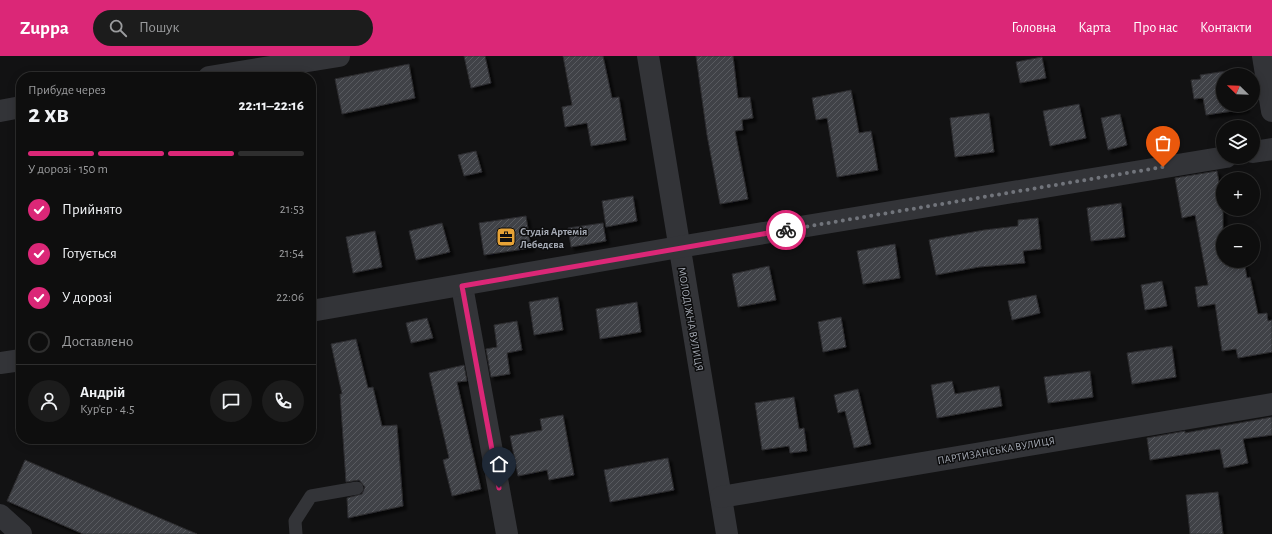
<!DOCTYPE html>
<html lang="uk">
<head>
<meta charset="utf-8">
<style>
  :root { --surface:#0e0e0e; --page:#1c1c1c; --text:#f1f3f6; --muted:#9b9c9e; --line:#2e2e2e; --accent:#db2777 }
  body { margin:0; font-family:"Alegreya Sans",sans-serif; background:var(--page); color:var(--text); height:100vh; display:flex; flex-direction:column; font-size:15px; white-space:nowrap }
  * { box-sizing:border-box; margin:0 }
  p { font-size:13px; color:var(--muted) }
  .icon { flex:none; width:22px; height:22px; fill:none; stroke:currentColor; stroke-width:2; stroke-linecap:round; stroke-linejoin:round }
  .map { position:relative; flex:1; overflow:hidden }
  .panel { position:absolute; left:16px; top:16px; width:300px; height:372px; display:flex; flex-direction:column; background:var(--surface); border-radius:16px; box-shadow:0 2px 10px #0003,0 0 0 1px var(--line) }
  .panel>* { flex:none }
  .needle { width:26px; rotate:293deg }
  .tools { position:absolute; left:1216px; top:12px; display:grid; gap:8px }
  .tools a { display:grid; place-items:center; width:44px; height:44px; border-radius:50%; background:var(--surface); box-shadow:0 2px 10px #0003,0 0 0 1px var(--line); font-size:20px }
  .pin { position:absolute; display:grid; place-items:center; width:34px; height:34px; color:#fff; margin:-41px -17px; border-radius:50% 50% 50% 0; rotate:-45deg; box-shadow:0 0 4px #0007 }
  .pin .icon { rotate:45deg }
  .courier { position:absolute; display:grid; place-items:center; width:40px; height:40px; margin:-20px; border:3px solid #db2777; border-radius:50%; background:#fff; color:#222; box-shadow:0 1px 5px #0007 }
  .overview em { font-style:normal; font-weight:700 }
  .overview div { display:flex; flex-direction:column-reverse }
  .overview { display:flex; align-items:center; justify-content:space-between; height:68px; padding:0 12px }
  h1 { font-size:26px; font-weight:700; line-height:30px }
  .bar { display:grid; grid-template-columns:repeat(4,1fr); gap:6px 4px; align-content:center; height:48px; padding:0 12px }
  .bar i { height:5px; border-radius:3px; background:var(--line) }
  .bar .current { background:var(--accent) }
  .bar p { grid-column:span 4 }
  .line { display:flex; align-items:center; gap:10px; padding:0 12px; border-top:1px solid var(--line) }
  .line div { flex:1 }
  .round { display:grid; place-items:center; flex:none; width:42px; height:42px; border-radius:21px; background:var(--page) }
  ol { padding:0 12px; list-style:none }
  li { display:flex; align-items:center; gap:12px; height:44px }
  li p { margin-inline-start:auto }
  li .icon { padding:4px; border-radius:50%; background:var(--accent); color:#fff; stroke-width:4 }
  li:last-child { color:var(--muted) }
  li i { width:22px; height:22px; border:2px solid var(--line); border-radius:50% }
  header { display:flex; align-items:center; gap:24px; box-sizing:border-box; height:56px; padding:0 20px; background:var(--accent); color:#fff }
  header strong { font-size:19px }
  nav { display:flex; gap:22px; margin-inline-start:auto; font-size:14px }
  .search { width:280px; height:36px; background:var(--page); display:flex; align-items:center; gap:10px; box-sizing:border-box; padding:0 14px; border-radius:22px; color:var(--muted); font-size:15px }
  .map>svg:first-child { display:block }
  .building { fill:url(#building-hatch); stroke:#2c2c2f; filter:url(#shadow) }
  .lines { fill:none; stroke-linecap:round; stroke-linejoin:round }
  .lane { stroke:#333438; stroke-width:13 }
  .street { stroke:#333438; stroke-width:22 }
  .done { stroke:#71747b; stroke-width:4; stroke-dasharray:0 7.2 }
  .route { stroke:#db2777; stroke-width:5 }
  .labels { text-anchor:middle; stroke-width:3; stroke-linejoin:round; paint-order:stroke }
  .poi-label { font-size:11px; font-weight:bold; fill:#a4a9b3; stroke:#0d0d0e; text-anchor:start }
  .street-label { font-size:11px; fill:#a4a9b3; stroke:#0d0d0e }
</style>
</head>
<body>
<header>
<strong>Zuppa</strong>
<div class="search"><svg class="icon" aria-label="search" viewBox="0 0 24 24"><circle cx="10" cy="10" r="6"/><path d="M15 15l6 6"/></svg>Пошук</div>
<nav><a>Головна</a><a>Карта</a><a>Про нас</a><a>Контакти</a></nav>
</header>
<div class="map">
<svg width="1272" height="478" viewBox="0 0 1272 478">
  <defs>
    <pattern id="building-hatch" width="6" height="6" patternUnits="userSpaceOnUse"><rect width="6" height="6" fill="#414246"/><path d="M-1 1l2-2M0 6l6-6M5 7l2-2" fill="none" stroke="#595a5e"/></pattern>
    <filter id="shadow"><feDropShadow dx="3.5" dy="3.5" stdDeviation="1" flood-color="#0009"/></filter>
  </defs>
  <rect width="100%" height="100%" fill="#121213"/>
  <g class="building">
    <path d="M464,0H485L491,27L471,32Z"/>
    <path d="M563,0H603L612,42L619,41L626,84L591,90L587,67L565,71L562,51L572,49Z"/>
    <path d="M696,0H733L738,42L750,41L753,62L742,64L743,74L735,75L748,143L720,148L707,79Z"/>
    <path d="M1042,1L1046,22L1020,27L1016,6Z"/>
    <path d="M409,8L415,42L342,58L335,23Z"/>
    <path d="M1240,13L1241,19H1223V49H1245L1246,53L1206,59L1203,42L1194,43L1191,24L1201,23L1200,19Z"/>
    <path d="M851,34L859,77L871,75L878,114L837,121L827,62L816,64L812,42Z"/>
    <path d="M1079,48L1086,82L1050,90L1043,55Z"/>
    <path d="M989,57L994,96L955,101L950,62Z"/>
    <path d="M1120,58L1127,89L1108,94L1101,62Z"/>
    <path d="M476,95L482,116L464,120L458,99Z"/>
    <path d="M1217,115L1223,149V205H1244L1247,222L1250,221L1258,258L1267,257L1268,265L1272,264V296L1238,302L1236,293L1222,295L1215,248L1198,251L1195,231L1208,229L1195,159L1182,162L1175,122Z"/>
    <path d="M633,140L637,165L606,171L602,145Z"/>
    <path d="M1121,147L1125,181L1091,185L1087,152Z"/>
    <path d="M526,160L531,192L484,199L479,167Z"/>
    <path d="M1038,162L1041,193L1023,195L1025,207L979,211L936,219L929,184L984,174L1018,170V164Z"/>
    <path d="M442,167L450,196L416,204L409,175Z"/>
    <path d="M603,167L606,185L571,191L568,172Z"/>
    <path d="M375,175L382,211L353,217L346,181Z"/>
    <path d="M895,188L900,222L863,228L857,195Z"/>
    <path d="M769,210L776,244L738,251L732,218Z"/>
    <path d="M1162,225L1167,250L1145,254L1141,229Z"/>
    <path d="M1036,239L1040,257L1012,264L1008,245Z"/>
    <path d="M558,241L563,274L534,279L529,246Z"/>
    <path d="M637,246L641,276L600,283L596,253Z"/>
    <path d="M841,261L846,291L823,296L818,266Z"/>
    <path d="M427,262L433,282L411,287L406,267Z"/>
    <path d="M517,265L522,294L507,297L510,318L491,321L486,293L497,291L494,269Z"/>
    <path d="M356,283L368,332L373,331L382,370L397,369L403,450L348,462L347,442L362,438L365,431L359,424L346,426L340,338H342L331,288Z"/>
    <path d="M1172,290L1176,321L1132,328L1127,297Z"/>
    <path d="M464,309L467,325L457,326L481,433L452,440L443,404L449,402L429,317Z"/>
    <path d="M1090,315L1093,341L1048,347L1044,321Z"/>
    <path d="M952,325L955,338L999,330L1002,350L937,362L931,329Z"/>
    <path d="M858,333L871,388L854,392L845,355L838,357L834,339Z"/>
    <path d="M794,341L799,373L804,372L807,395L790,397L789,390L762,394L755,347Z"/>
    <path d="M563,359L574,419L549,424L547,414L518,420L510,380L542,374L540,363Z"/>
    <path d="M1272,361V379L1243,383L1248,407L1224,412L1220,393L1150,404L1147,382L1185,375V377Z"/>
    <path d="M668,402L674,434L610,446L604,414Z"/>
    <path d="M25,404L197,478H83L7,445Z"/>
    <path d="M1218,436L1223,478H1190L1186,439Z"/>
  </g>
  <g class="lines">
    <path class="lane" d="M296,478L295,465L311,440L357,432"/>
    <g class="street">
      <path d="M648,0L727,478"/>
      <path d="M1263,0L1272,55"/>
      <path d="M209,21L339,0"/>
      <path d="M0,55L21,51"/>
      <path d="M1253,96L1272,93"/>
      <path d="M462,230L507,478"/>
      <path d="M311,255L679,191L1226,101"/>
      <path d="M0,307L21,304"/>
      <path d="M721,441L1272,348"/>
      <path d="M0,459L21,478"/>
    </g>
  </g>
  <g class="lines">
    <path class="done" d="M786,174L1163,111"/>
    <path class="route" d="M499,432L462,230L786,174"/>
  </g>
  <defs>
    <symbol id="office-square" viewBox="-11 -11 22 22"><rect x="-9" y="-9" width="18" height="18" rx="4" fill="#e7a336" stroke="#0d0d0e"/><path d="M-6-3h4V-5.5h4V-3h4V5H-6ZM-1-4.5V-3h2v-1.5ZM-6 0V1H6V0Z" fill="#111"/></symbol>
  </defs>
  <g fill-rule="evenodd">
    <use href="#office-square" x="495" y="170" width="22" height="22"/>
  </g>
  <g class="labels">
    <g class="poi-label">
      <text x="520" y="179">Студія Артемія<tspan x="520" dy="13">Лебедєва</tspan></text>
    </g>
    <g class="street-label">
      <text transform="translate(691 263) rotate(80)" y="4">МОЛОДІЖНА ВУЛИЦЯ</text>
      <text transform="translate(996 394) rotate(-10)" y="4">ПАРТИЗАНСЬКА ВУЛИЦЯ</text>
    </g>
  </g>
</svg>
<div class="tools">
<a><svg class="needle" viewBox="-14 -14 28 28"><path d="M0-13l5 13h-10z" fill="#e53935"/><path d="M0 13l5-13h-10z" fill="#9b9c9e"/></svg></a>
<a><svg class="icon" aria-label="layers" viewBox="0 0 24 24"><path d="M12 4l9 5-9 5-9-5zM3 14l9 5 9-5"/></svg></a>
<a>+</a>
<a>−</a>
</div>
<div class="pin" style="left:1163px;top:111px;background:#ea580c"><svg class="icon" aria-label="bag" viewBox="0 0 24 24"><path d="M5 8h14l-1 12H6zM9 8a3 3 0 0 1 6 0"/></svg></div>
<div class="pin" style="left:499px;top:432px;background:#1f2937"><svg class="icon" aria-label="home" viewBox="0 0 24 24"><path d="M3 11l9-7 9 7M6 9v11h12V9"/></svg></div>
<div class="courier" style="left:786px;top:174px"><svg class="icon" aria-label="bike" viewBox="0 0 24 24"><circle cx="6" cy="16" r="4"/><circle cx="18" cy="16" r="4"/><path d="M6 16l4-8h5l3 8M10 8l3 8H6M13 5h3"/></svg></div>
<section class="panel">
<div class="overview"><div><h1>2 хв</h1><p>Прибуде через</p></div><em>22:11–22:16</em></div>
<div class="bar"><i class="current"></i><i class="current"></i><i class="current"></i><i></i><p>У дорозі · 150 m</p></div>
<ol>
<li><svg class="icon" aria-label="check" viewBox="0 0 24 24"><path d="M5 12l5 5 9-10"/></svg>Прийнято<p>21:53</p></li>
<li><svg class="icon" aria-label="check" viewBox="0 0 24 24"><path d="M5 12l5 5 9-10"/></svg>Готується<p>21:54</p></li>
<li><svg class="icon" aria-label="check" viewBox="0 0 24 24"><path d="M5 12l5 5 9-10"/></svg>У дорозі<p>22:06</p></li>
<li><i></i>Доставлено</li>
</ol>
<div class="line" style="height:72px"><a class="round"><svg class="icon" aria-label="person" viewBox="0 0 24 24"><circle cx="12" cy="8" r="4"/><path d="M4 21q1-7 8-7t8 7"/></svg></a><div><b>Андрій</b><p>Кур’єр · 4.5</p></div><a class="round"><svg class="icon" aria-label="chat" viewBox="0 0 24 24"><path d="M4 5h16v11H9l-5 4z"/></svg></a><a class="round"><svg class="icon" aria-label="phone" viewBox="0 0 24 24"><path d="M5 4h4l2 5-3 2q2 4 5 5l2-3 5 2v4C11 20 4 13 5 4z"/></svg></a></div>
</section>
</div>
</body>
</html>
